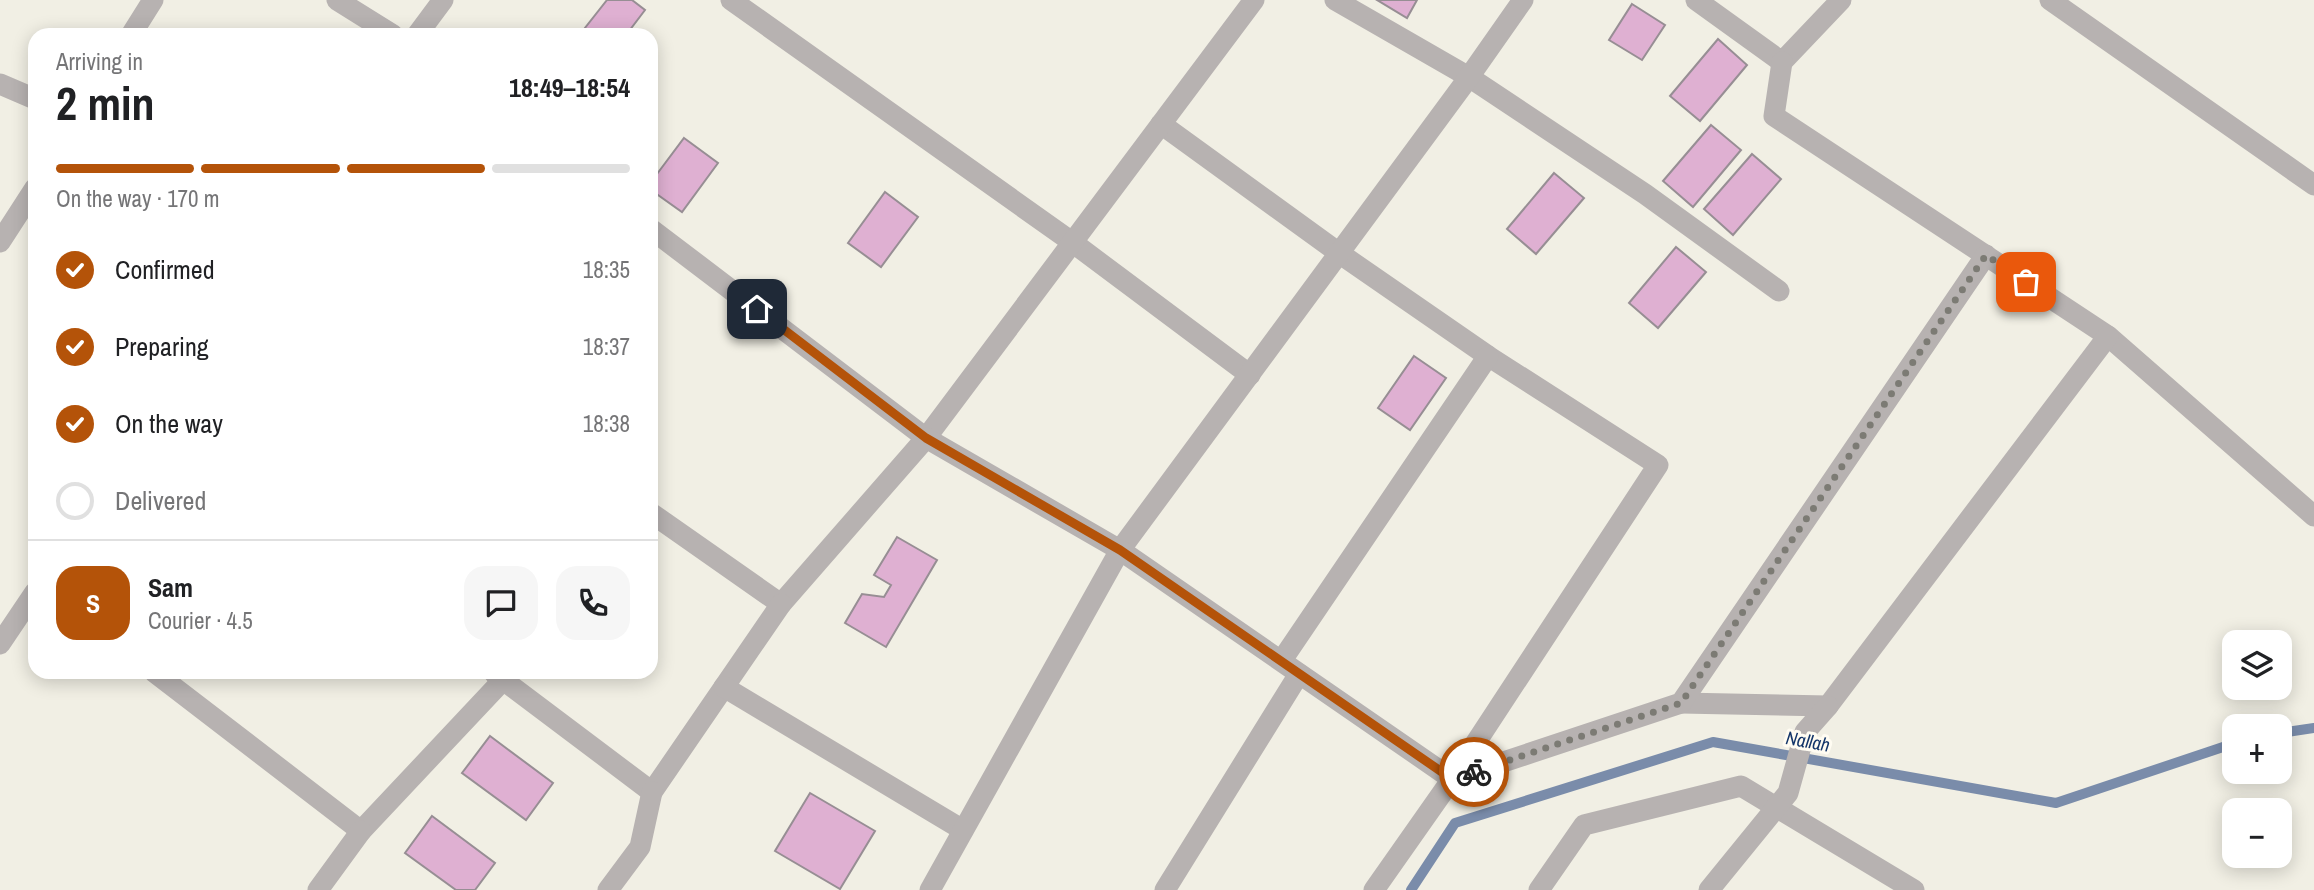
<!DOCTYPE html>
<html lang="en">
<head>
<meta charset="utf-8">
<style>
  :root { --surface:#fff; --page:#f6f6f6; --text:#202124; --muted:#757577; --line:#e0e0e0; --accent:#b45309 }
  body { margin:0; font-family:"Archivo Narrow",sans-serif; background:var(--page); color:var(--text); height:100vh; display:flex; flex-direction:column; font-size:26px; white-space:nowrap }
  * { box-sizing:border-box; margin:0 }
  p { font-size:23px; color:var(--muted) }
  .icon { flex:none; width:38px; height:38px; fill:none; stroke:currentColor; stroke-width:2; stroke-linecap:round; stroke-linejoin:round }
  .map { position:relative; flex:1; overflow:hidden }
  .panel { position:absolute; left:28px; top:28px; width:630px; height:651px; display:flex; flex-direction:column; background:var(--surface); border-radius:21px; box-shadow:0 4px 18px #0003 }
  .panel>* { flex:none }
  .controls { position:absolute; left:2222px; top:630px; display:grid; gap:14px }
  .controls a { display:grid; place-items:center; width:70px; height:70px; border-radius:14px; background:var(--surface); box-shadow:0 4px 18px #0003; font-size:35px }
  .pin { position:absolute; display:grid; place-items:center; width:60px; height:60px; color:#fff; margin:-30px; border-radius:14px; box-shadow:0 4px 10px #0006 }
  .courier { position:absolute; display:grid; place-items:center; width:70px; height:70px; margin:-35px; border:5px solid #b45309; border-radius:50%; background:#fff; color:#222; box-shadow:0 2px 9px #0007 }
  .headline em { font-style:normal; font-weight:700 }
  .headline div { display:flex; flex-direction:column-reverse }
  .headline { display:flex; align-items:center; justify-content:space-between; height:119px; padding:0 28px }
  h1 { font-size:46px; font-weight:700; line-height:52px }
  .bar { display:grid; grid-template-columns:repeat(4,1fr); gap:10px 7px; align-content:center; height:84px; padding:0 28px }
  .bar i { height:9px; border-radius:5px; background:var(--line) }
  .bar .active { background:var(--accent) }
  .bar p { grid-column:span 4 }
  .line { display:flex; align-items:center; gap:18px; padding:0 28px; border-top:2px solid var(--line) }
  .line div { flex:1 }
  .round { display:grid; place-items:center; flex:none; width:74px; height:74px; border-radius:21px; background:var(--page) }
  ol { padding:0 28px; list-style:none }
  li { display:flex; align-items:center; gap:21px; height:77px }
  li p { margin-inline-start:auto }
  li .icon { padding:7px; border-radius:50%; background:var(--accent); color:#fff; stroke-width:4 }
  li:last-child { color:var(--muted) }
  li i { width:38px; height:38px; border:4px solid var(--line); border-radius:50% }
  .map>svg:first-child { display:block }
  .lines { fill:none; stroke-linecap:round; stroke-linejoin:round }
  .stream { stroke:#7a8caa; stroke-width:10 }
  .building { fill:#dfb0d2; stroke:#978e94; stroke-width:2 }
  .minor { stroke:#b7b2b1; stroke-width:21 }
  .done { stroke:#7c7b74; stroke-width:7; stroke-dasharray:0 12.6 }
  .route { stroke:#b45309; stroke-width:9 }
  .labels { text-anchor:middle; stroke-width:6; stroke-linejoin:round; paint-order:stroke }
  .water-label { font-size:19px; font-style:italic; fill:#133569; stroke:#fffcf2 }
</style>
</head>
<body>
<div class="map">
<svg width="2314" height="890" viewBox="0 0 2314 890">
  <rect width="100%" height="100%" fill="#f1efe4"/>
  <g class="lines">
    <g class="stream">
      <path d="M2280,733L2314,728"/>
      <path d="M1411,890L1455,823L1713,742L2056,803L2235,743"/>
    </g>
  </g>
  <g class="building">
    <path d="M607,0H632L645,10L626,35H584L581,33Z"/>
    <path d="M1377,0H1417L1407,18Z"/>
    <path d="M1632,4L1665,25L1642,60L1609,40Z"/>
    <path d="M1718,39L1747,65L1700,121L1670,96Z"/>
    <path d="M1711,125L1741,150L1693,207L1663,181Z"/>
    <path d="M684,138L718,163L682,212L651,190V182Z"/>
    <path d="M1752,154L1781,179L1733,235L1704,209Z"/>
    <path d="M1554,173L1584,198L1536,254L1507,229Z"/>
    <path d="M885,192L918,217L881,267L848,243Z"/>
    <path d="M1676,247L1706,272L1658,328L1629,303Z"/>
    <path d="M1414,356L1446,378L1410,430L1378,408Z"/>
    <path d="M897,537L937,560L886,647L845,623L862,594L884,597L891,585L874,575Z"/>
    <path d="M490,736L553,783L526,820L462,773Z"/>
    <path d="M810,793L875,831L840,889L775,851Z"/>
    <path d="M432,816L495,863L475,890H456L405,853Z"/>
  </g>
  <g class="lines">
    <g class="minor">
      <path d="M337,0L393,35"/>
      <path d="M731,0L1072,242L1250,375"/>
      <path d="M1335,0L1469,77L1645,194L1779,291"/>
      <path d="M1696,0L1782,62L1841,0"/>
      <path d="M2050,0L2314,185"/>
      <path d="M131,35L153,0"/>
      <path d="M417,35L443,0"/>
      <path d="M1782,62L1774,116L2108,336L2314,516"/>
      <path d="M0,84L35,99"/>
      <path d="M1161,124L1339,253L1488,356L1658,465L1452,779L1374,890"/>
      <path d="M651,229L926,438L1254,0"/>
      <path d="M0,242L35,188"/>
      <path d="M651,513L781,604L926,438L1120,550L1469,77L1523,0"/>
      <path d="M0,644L35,592"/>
      <path d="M1282,660L1488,356"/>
      <path d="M154,672L361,831L503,680"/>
      <path d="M494,673L652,792L781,604"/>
      <path d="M724,687L963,830"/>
      <path d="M1681,703L1828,706L2108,336"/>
      <path d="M318,890L361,831"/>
      <path d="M608,890L640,847L652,792"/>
      <path d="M930,890L1120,550L1452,779L1681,703L1986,255"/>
      <path d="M1165,890L1299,674"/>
      <path d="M1539,890L1584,825L1741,786L1914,890"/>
      <path d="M1709,890L1788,793L1805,732L1828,706"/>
    </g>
  </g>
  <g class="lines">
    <path class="done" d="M1474,772L1681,703L1986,255L2026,282"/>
    <path class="route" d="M757,309L926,438L1120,550L1452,779L1474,772"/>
  </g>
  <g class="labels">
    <g class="water-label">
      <text transform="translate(1808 741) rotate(10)" y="7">Nallah</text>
    </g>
  </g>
</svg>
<div class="controls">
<a><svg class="icon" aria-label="layers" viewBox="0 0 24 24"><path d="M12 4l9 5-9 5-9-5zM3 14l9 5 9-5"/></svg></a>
<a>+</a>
<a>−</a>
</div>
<div class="pin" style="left:2026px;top:282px;background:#ea580c"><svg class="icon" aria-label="bag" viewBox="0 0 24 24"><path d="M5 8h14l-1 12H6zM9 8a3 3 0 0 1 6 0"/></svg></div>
<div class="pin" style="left:757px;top:309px;background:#1f2937"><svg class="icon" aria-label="home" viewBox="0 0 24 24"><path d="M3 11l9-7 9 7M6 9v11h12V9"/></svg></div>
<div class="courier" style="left:1474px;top:772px"><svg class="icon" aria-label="bike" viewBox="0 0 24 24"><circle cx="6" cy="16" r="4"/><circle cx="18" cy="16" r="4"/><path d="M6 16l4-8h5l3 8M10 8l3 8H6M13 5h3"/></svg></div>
<section class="panel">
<div class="headline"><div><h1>2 min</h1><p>Arriving in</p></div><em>18:49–18:54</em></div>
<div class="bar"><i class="active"></i><i class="active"></i><i class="active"></i><i></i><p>On the way · 170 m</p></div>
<ol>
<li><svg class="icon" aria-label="check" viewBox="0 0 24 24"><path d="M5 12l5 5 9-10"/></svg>Confirmed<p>18:35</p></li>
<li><svg class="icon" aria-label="check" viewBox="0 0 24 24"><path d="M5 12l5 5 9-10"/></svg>Preparing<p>18:37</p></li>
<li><svg class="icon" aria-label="check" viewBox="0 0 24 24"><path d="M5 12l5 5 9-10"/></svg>On the way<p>18:38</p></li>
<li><i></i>Delivered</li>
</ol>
<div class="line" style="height:126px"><b class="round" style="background:var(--accent);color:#fff">S</b><div><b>Sam</b><p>Courier · 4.5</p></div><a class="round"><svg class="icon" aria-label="chat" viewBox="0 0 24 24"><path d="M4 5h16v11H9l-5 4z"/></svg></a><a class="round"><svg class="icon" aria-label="phone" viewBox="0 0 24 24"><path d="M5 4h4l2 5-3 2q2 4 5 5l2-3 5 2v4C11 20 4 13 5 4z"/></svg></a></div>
</section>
</div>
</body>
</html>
